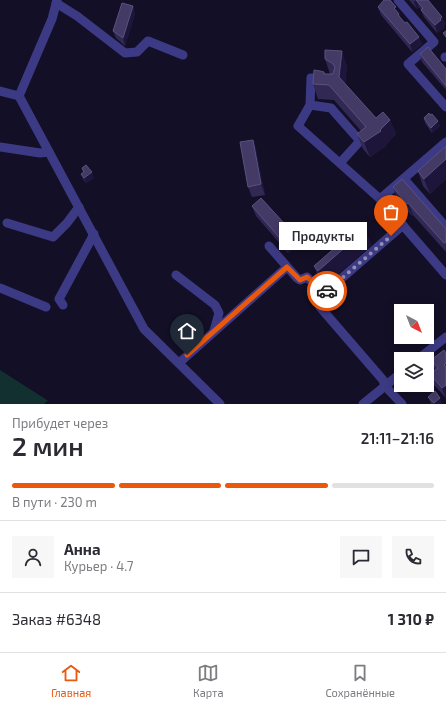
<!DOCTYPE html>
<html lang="ru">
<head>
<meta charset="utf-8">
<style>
  :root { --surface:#fff; --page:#f7f7f7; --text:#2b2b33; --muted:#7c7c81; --line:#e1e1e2; --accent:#ea580c }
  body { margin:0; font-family:"Exo 2",sans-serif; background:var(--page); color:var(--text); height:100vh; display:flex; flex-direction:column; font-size:15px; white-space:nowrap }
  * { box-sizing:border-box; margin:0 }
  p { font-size:13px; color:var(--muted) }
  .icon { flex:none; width:22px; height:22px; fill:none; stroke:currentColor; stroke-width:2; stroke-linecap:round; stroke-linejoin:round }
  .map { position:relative; height:404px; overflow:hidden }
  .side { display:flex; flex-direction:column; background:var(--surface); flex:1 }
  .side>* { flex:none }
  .needle { width:26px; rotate:138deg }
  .controls { position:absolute; left:394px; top:304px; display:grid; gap:8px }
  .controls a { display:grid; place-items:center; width:40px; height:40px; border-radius:0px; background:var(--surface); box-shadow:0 2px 10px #0003; font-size:20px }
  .pin { position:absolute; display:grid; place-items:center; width:34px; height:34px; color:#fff; margin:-41px -17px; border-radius:50% 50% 50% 0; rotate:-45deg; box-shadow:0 0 4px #0007 }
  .pin .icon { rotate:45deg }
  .courier { position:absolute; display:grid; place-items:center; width:40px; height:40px; margin:-20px; border:3px solid #ea580c; border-radius:50%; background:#fff; color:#222; box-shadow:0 1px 5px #0007 }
  .bubble { position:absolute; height:28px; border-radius:0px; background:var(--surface); box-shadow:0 2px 10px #0003; font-size:13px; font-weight:600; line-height:28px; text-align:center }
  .head em { font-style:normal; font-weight:600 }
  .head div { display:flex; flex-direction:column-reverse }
  .head { display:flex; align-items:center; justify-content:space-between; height:68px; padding:0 12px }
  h1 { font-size:26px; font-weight:600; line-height:30px }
  .bar { display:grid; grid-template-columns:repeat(4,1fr); gap:6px 4px; align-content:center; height:48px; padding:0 12px }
  .bar i { height:5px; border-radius:3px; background:var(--line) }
  .bar .current { background:var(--accent) }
  .bar p { grid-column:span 4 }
  .line { display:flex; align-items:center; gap:10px; padding:0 12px; border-top:1px solid var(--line) }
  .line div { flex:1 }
  .round { display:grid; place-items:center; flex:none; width:42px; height:42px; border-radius:0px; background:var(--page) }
  .tabs { display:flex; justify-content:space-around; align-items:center; height:56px; border-top:1px solid var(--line); background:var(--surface); font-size:11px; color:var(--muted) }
  .tabs a { display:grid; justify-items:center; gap:2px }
  .tabs .current { color:var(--accent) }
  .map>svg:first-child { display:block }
  .green { fill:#12302f }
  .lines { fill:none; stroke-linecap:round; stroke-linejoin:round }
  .minor { stroke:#3d3a85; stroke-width:9 }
  .wall { fill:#312854 }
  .shaded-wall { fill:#1d163a }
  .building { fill:#433a66; stroke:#5a527e }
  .done { stroke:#948fb3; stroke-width:4; stroke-dasharray:0 7.2 }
  .route { stroke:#ea580c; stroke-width:5 }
</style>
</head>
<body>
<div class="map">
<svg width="446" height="404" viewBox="0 0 446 404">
  <rect width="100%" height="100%" fill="#130f26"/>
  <path class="green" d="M0,370L47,400H48L44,404H0Z"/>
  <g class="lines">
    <g class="minor">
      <path d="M57,0L52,19L19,96L144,329L220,404"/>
      <path d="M398,0L434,42L408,64L446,107"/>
      <path d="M56,3L77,16L125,53L137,52L148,41L183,55"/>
      <path d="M445,57H446"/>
      <path d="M324,78H311L310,105L298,126L380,199L446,142"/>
      <path d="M0,91L19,96"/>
      <path d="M310,105L331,108L360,141L340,163"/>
      <path d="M0,147L40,153L49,152"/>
      <path d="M404,179L446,227"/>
      <path d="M380,199L446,275"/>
      <path d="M7,223L53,237L67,223L79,207"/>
      <path d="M269,246L297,278L300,280L307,277L318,288L320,297V307L383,380L385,386L402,404"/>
      <path d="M176,275L215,305L219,313L214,331"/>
      <path d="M0,288L46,307"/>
      <path d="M320,297L403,225"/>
      <path d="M63,305L59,299L94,234"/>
      <path d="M418,359L446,337"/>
      <path d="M179,363L287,267"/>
      <path d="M363,404L401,373"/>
    </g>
  </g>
  <g class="wall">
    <path d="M409,0H428L442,17L445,24L443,26L444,28L437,33L424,17L421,10L419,7L417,9Z"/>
    <path d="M133,6L135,14L125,46L116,38L113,31Z"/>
    <path d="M378,7L397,12L399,14L401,19L419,37L422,44L412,52L381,15Z"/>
    <path d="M420,54L446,69V90L422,62Z"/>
    <path d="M325,59L347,66L345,84L376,118L390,120L396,134L386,145V146L370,157L363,149L357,134L361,131L334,100L318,99L313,84L324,74H330Z"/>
    <path d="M430,115L440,126L432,133L425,123L424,118Z"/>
    <path d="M253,140L256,150L265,195L252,197L248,187Z"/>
    <path d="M446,146V179L430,194L423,186L418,171Z"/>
    <path d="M82,168L94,178L86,183L83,179L81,174L83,172Z"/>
    <path d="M393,187L446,229V252L413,215L412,216L397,199Z"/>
    <path d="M252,206L294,234L298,244L288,253L256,216Z"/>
    <path d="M365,230L371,245L324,286L320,281L314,266Z"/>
    <path d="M446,353V398L434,385L430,374L435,370L431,360Z"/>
    <path d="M428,397L442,404H431Z"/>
  </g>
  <g class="shaded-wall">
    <path d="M416,0L419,7L417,9L414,2Z"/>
    <path d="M133,6L135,14L125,46L123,38Z"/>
    <path d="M442,17L445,24L443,26L444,28L437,33L435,25Z"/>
    <path d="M419,37L422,44L412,52L410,44Z"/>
    <path d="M342,51L347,66L344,91L339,77Z"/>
    <path d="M390,120L396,134L386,145V146L370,157L364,142L380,130Z"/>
    <path d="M438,121L440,126L432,133L431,128Z"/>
    <path d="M253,140L256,150L265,195L261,184Z"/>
    <path d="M446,159V179L430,194L424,179Z"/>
    <path d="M92,172L94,178L86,183L84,178Z"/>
    <path d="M408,203L413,215L412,216L407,204Z"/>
    <path d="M365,230L371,245L324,286L318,271Z"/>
    <path d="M294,234L298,244L288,253L284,243Z"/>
    <path d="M446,385V398L442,388Z"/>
    <path d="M440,398L442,404H434V403Z"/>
  </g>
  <g class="building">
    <path d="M384,0H390L396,7L394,8L399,14L398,15L405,23L407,22L419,37L410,44L378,7Z"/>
    <path d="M416,0H428L442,17L440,19L441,20L435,25L421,10L423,8Z"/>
    <path d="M122,3L133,6L123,38L113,31Z"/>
    <path d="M446,31V37L443,33Z"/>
    <path d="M428,47L446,69V86L420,54Z"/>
    <path d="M325,50L342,51L339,77L376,118L383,112L390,120L380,130L381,131L364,142L357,134L366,127L329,85L313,84L314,70L320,71L324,72V74H333L335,67L332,63L325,59Z"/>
    <path d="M429,113L430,115L432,114L438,121L431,128L424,118Z"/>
    <path d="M253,140L261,184L248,187L240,142Z"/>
    <path d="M446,146V159L424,179L418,171Z"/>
    <path d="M86,165L92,172L84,178L81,174L84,172L82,168Z"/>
    <path d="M402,179L446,229V242L444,243L408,203L407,204L393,187Z"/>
    <path d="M261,198L294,234L284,243L252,206Z"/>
    <path d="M361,225L365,230L318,271L314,266Z"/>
    <path d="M444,350L446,353V363L444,365L446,367V385L442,388L430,374L438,368L431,360Z"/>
    <path d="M435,391L440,398L434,403L428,397Z"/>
  </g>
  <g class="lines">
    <path class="done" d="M327,291L391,236"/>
    <path class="route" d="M187,355L287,267L300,280L307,277C317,285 316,286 320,297L327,291"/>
  </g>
</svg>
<div class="controls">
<a><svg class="needle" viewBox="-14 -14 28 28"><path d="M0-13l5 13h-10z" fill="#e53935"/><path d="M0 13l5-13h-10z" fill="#7c7c81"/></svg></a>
<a><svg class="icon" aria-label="layers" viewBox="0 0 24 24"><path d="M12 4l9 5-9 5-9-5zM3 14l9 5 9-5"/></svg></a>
</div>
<div class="pin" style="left:391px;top:236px;background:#ea580c"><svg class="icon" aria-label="bag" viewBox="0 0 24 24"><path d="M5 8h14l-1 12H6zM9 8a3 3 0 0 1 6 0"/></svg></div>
<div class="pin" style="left:187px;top:355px;background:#1f2937"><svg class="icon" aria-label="home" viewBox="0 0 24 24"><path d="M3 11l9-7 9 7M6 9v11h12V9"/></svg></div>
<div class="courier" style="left:327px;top:291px"><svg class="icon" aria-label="car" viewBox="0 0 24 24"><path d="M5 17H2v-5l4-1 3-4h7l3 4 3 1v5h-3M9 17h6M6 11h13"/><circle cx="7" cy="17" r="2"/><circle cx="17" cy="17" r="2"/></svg></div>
<div class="bubble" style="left:279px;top:222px;width:88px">Продукты</div>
</div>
<section class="side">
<div class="head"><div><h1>2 мин</h1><p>Прибудет через</p></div><em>21:11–21:16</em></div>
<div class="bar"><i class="current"></i><i class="current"></i><i class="current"></i><i></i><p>В пути · 230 m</p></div>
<div class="line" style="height:72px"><a class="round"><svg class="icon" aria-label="person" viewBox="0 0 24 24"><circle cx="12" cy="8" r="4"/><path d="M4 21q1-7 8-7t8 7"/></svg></a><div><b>Анна</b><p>Курьер · 4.7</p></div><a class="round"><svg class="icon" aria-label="chat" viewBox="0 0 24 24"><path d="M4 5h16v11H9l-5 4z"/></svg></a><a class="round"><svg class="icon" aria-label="phone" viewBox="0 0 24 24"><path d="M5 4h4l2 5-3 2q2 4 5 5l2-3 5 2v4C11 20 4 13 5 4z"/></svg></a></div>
<div class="line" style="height:52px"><div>Заказ #6348</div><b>1 310 ₽</b></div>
</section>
<nav class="tabs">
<a class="current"><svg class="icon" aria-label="home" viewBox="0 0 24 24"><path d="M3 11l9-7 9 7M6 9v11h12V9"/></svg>Главная</a>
<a><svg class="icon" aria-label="map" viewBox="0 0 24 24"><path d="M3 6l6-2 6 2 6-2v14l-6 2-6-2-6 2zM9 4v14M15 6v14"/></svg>Карта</a>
<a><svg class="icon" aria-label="saved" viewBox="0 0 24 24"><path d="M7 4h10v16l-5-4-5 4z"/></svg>Сохранённые</a>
</nav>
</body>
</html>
